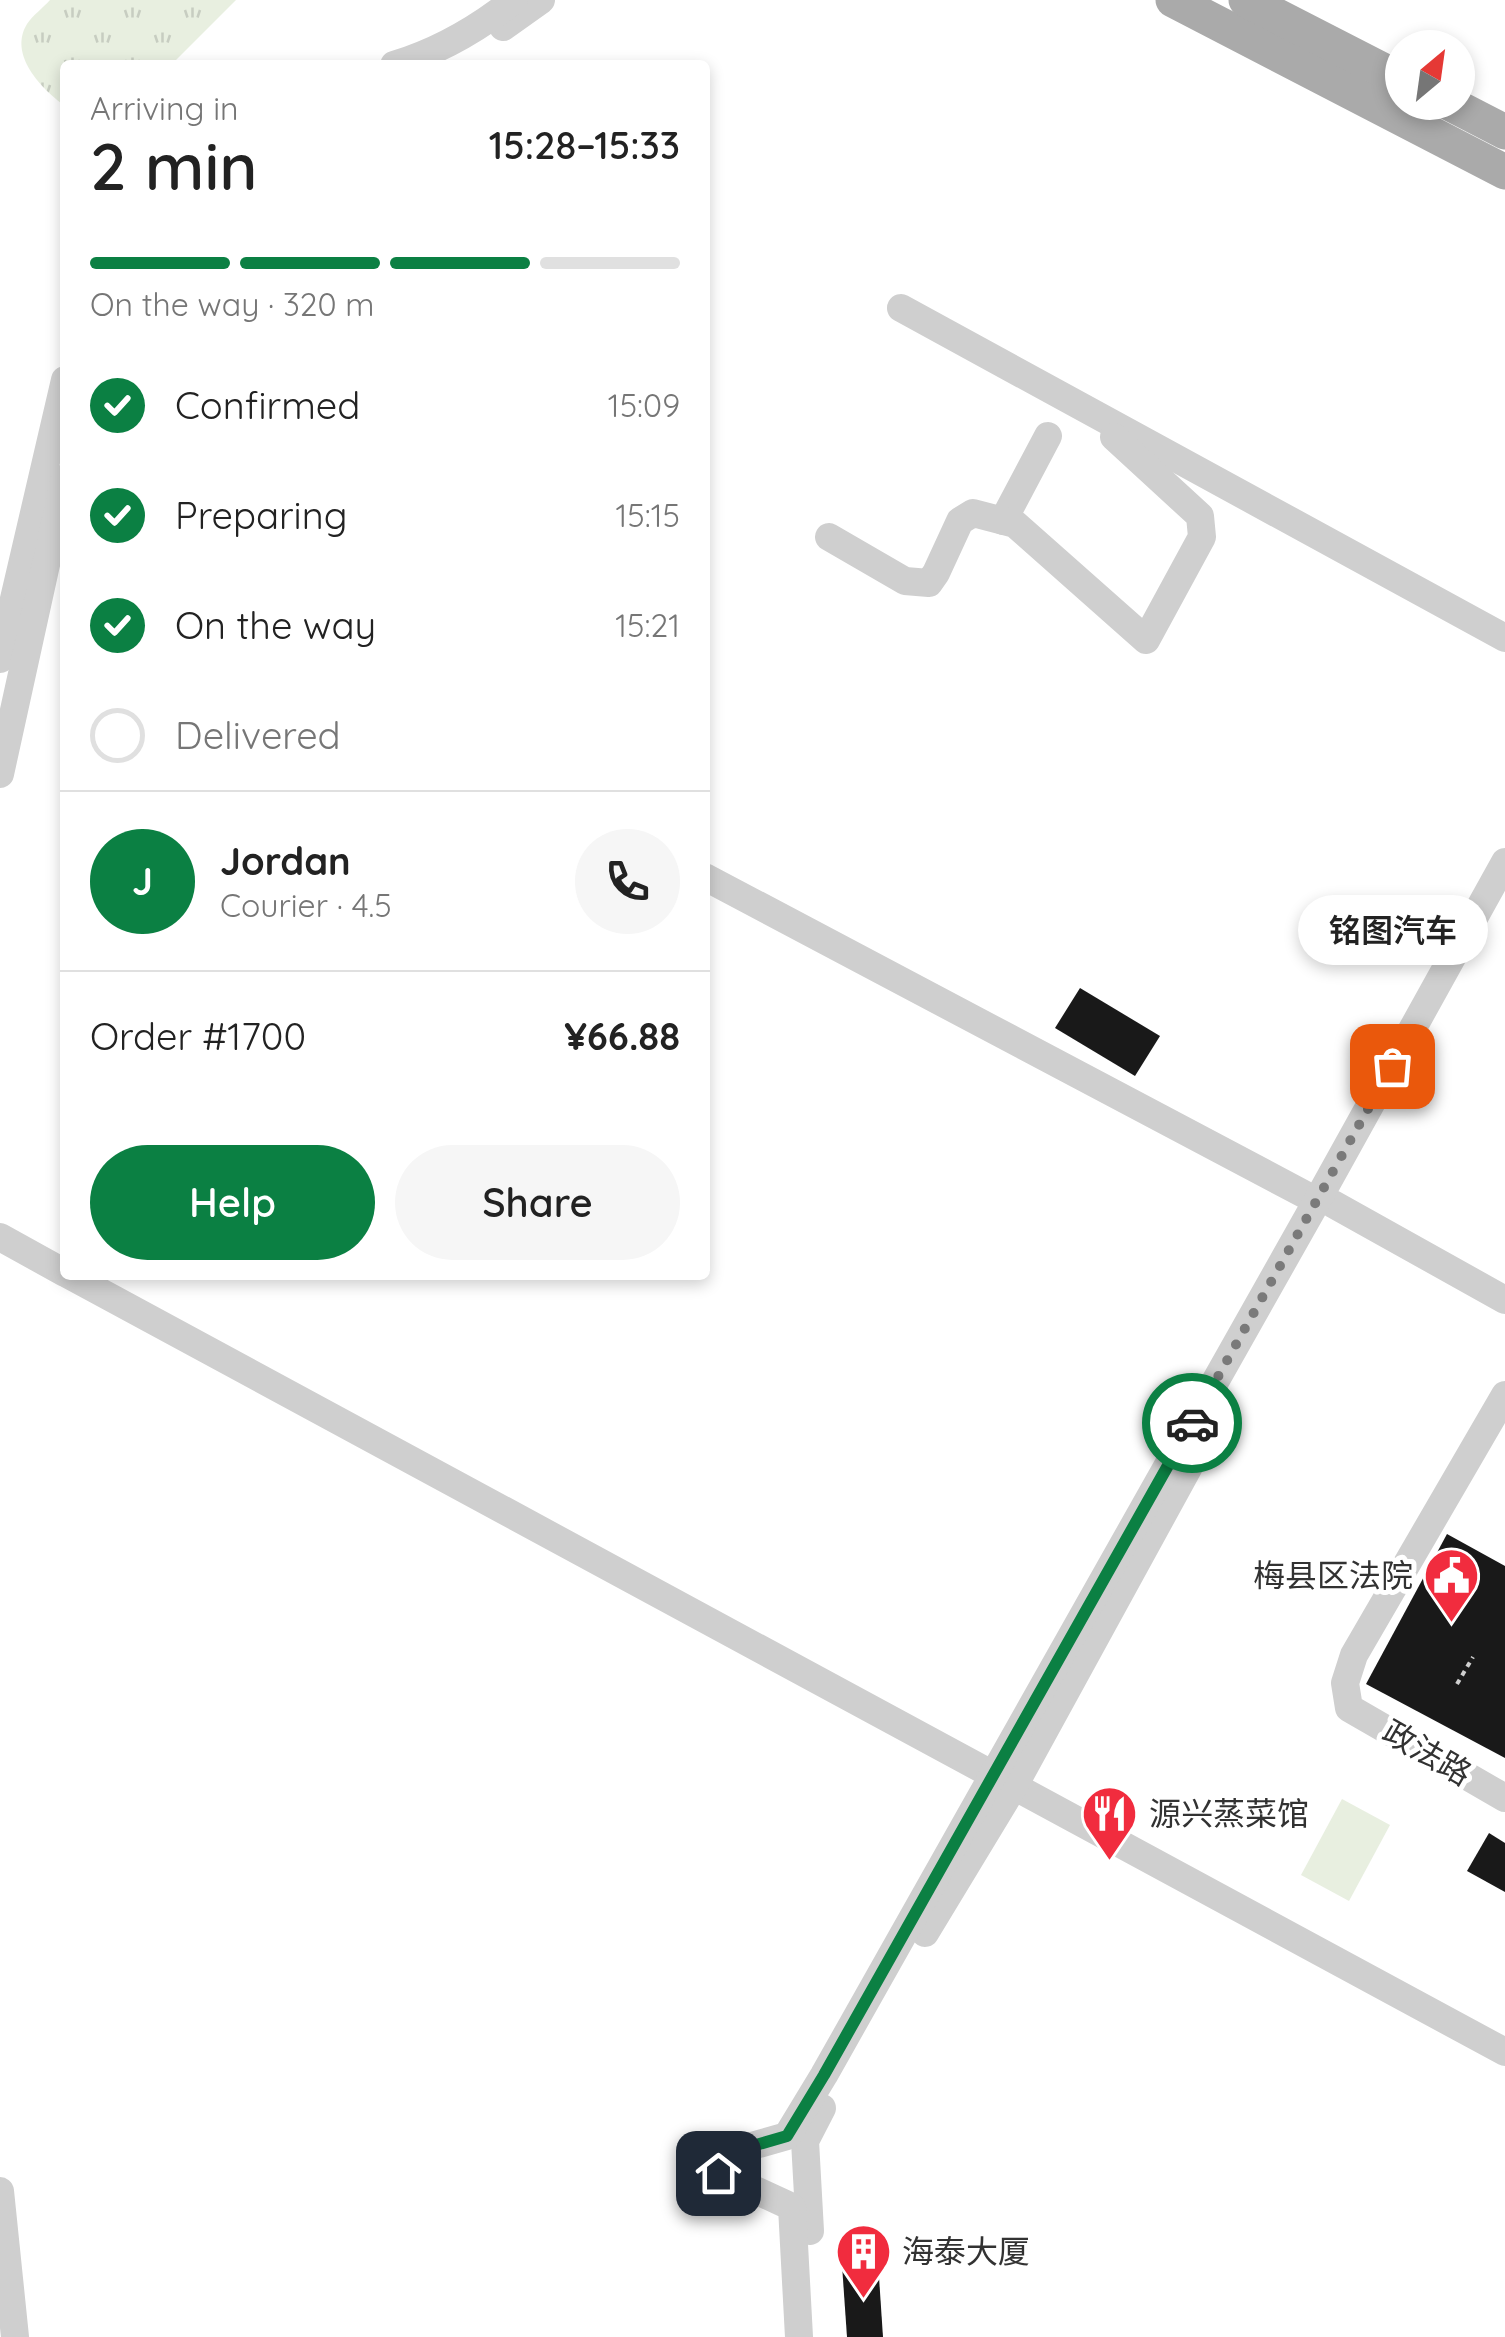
<!DOCTYPE html>
<html lang="en">
<head>
<meta charset="utf-8">
<style>
  :root { --surface:#fff; --page:#f6f6f6; --text:#222; --muted:#767676; --line:#e0e0e0; --accent:#0b8043 }
  body { margin:0; font-family:Quicksand,"Noto Sans SC",sans-serif; background:var(--page); color:var(--text); height:100vh; display:flex; flex-direction:column; font-size:38px; white-space:nowrap }
  * { box-sizing:border-box; margin:0 }
  p { font-size:32px; color:var(--muted) }
  .icon { flex:none; width:55px; height:55px; fill:none; stroke:currentColor; stroke-width:2; stroke-linecap:round; stroke-linejoin:round }
  .map { position:relative; flex:1; overflow:hidden }
  .details { position:absolute; left:60px; top:60px; width:650px; height:1220px; display:flex; flex-direction:column; background:var(--surface); border-radius:10px; box-shadow:0 5px 15px #0003 }
  .details>* { flex:none }
  .needle { width:65px; rotate:29deg }
  .tools { position:absolute; left:1385px; top:30px; display:grid; gap:20px }
  .tools a { display:grid; place-items:center; width:90px; height:90px; border-radius:50%; background:var(--surface); box-shadow:0 5px 15px #0003; font-size:50px }
  .pin { position:absolute; display:grid; place-items:center; width:85px; height:85px; color:#fff; margin:-42px; border-radius:20px; box-shadow:0 5px 15px #0006 }
  .courier { position:absolute; display:grid; place-items:center; width:100px; height:100px; margin:-50px; border:8px solid #0b8043; border-radius:50%; background:#fff; color:#222; box-shadow:0 2px 12px #0007 }
  .bubble { position:absolute; height:70px; border-radius:35px; background:var(--surface); box-shadow:0 5px 15px #0003; font-size:32px; font-weight:600; line-height:70px; text-align:center }
  .summary em { font-style:normal; font-weight:600 }
  .summary div { display:flex; flex-direction:column-reverse }
  .summary { display:flex; align-items:center; justify-content:space-between; height:170px; padding:0 30px }
  h1 { font-size:65px; font-weight:600; line-height:75px }
  .bar { display:grid; grid-template-columns:repeat(4,1fr); gap:15px 10px; align-content:center; height:120px; padding:0 30px }
  .bar i { height:12px; border-radius:8px; background:var(--line) }
  .bar .on { background:var(--accent) }
  .bar p { grid-column:span 4 }
  .line { display:flex; align-items:center; gap:25px; padding:0 30px; border-top:2px solid var(--line) }
  .line div { flex:1 }
  .round { display:grid; place-items:center; flex:none; width:105px; height:105px; border-radius:52px; background:var(--page) }
  ol { padding:0 30px; list-style:none }
  li { display:flex; align-items:center; gap:30px; height:110px }
  li p { margin-inline-start:auto }
  li .icon { padding:10px; border-radius:50%; background:var(--accent); color:#fff; stroke-width:4 }
  li:last-child { color:var(--muted) }
  li i { width:55px; height:55px; border:5px solid var(--line); border-radius:50% }
  .button { display:flex; gap:20px; margin-top:auto; padding:20px 30px }
  .button a { flex:1; height:115px; border-radius:60px; background:var(--accent); color:#fff; font-size:40px; font-weight:600; line-height:115px; text-align:center }
  .button a+a { background:var(--page); color:var(--text) }
  .map>svg:first-child { display:block }
  .grass { fill:#e8efe0 }
  .park { fill:url(#park-tufts) }
  .building { fill:#191919 }
  .lines { fill:none; stroke-linecap:round; stroke-linejoin:round }
  .path { stroke:#cfcfcf; stroke-width:4; stroke-dasharray:5 5; stroke-linecap:butt }
  .minor { stroke:#cfcfcf; stroke-width:28 }
  .major { stroke:#aaa; stroke-width:35 }
  .done { stroke:#7a7a7a; stroke-width:10; stroke-dasharray:0 18 }
  .route { stroke:#0b8043; stroke-width:12 }
  .labels { text-anchor:middle; stroke-width:10; stroke-linejoin:round; paint-order:stroke }
  .poi-label { font-size:32px; fill:#323232; stroke:#fff; text-anchor:start }
  .street-label { font-size:32px; fill:#323232; stroke:#fff }
</style>
</head>
<body>
<div class="map">
<svg width="1505" height="2337" viewBox="0 0 1505 2337">
  <defs>
    <pattern id="park-tufts" width="24" height="20" patternUnits="userSpaceOnUse" patternTransform="scale(2.5)"><rect width="24" height="20" fill="#e8efe0"/><path d="M3 7l-1-3M5 7V3M7 7l1-3M15 17l-1-3M17 17v-4M19 17l1-3" fill="none" stroke="#c7cdc1"/></pattern>
  </defs>
  <rect width="100%" height="100%" fill="#fff"/>
  <path class="grass" d="M1342,1799L1390,1825L1349,1901L1301,1875Z"/>
  <path class="park" d="M50,0H236L171,65H65V106C42,89 8,55 27,24C33,15 43,8 50,0Z"/>
  <g class="building">
    <path d="M1080,988L1160,1036L1135,1076L1055,1028Z"/>
    <path d="M1447,1534L1505,1566V1758L1366,1684Z"/>
    <path d="M1489,1833L1505,1843V1892L1467,1871Z"/>
    <path d="M878,2262L883,2337H847L842,2265Z"/>
  </g>
  <g class="lines">
    <path class="path" d="M1457,1684L1473,1657"/>
    <g class="minor">
      <path d="M503,27L541,0"/>
      <path d="M394,65C437,52 479,28 514,0"/>
      <path d="M901,308L1505,638"/>
      <path d="M1003,521L1048,436"/>
      <path d="M829,537L905,581L929,583L936,573L960,521L973,513L1015,524L1146,640L1202,537L1200,516L1114,437"/>
      <path d="M0,659L65,380"/>
      <path d="M0,774L65,478"/>
      <path d="M705,877L1317,1201"/>
      <path d="M1333,1204L1505,1300"/>
      <path d="M0,1237L65,1273"/>
      <path d="M69,1275L1505,2052"/>
      <path d="M1505,1395L1354,1655L1345,1683L1349,1708L1505,1798"/>
      <path d="M925,1933L1014,1786L1192,1461"/>
      <path d="M0,2191L15,2337"/>
      <path d="M810,2231L805,2141L822,2108"/>
      <path d="M799,2337L792,2207L718,2173L727,2153L787,2136L824,2075L1317,1201L1505,862"/>
    </g>
    <g class="major">
      <path d="M1173,0L1505,172"/>
      <path d="M1246,0L1402,80"/>
      <path d="M1447,102L1505,132"/>
    </g>
  </g>
  <g class="lines">
    <path class="done" d="M1192,1423L1392,1066"/>
    <path class="route" d="M718,2173L728,2153L787,2136L824,2075L1192,1423"/>
  </g>
  <defs>
    <symbol id="civic-pin" viewBox="-11 -11 22 30"><path d="M0 17L-7.5 6A9.5 9.5 0 1 1 7.5 6Z" fill="#f12c3e" stroke="#fff"/><path d="M-.6-6.5H3V-4.5H.6V-3L4-1V1h2V6H-6V1h2V-1L-.6-3ZM-1.2 2.5V6h2.4V2.5Z" fill="#fff"/></symbol>
    <symbol id="restaurant-pin" viewBox="-11 -11 22 30"><path d="M0 17L-7.5 6A9.5 9.5 0 1 1 7.5 6Z" fill="#f12c3e" stroke="#fff"/><path d="M-5-6h1v4h1v-4h1v4h1v-4h1v5L-1.5 .5V6h-2V.5L-5-1ZM5-6V6H3V1.5H1.5Q1.5-4 5-6Z" fill="#fff"/></symbol>
    <symbol id="building-pin" viewBox="-11 -11 22 30"><path d="M0 17L-7.5 6A9.5 9.5 0 1 1 7.5 6Z" fill="#f12c3e" stroke="#fff"/><path d="M-4-6H4V6H1V3H-1V6H-4ZM-2.5-4.3h1.7v1.8h-1.7ZM.8-4.3h1.7v1.8H.8ZM-2.5-1h1.7V.8h-1.7ZM.8-1h1.7V.8H.8Z" fill="#fff"/></symbol>
  </defs>
  <g fill-rule="evenodd">
    <use href="#civic-pin" x="1420" y="1544" width="63" height="86"/>
    <use href="#restaurant-pin" x="1078" y="1782" width="63" height="86"/>
    <use href="#building-pin" x="832" y="2220" width="63" height="86"/>
  </g>
  <g class="labels">
    <g class="poi-label">
      <text x="1413" y="1587" text-anchor="end">梅县区法院</text>
      <text x="1149" y="1825">源兴蒸菜馆</text>
      <text x="902" y="2263">海泰大厦</text>
    </g>
    <g class="street-label">
      <text transform="translate(1427 1753) rotate(30)" y="11">政法路</text>
    </g>
  </g>
</svg>
<div class="tools">
<a><svg class="needle" viewBox="-14 -14 28 28"><path d="M0-13l5 13h-10z" fill="#e53935"/><path d="M0 13l5-13h-10z" fill="#767676"/></svg></a>
</div>
<div class="pin" style="left:1392px;top:1066px;background:#ea580c"><svg class="icon" aria-label="bag" viewBox="0 0 24 24"><path d="M5 8h14l-1 12H6zM9 8a3 3 0 0 1 6 0"/></svg></div>
<div class="pin" style="left:718px;top:2173px;background:#1f2937"><svg class="icon" aria-label="home" viewBox="0 0 24 24"><path d="M3 11l9-7 9 7M6 9v11h12V9"/></svg></div>
<div class="courier" style="left:1192px;top:1423px"><svg class="icon" aria-label="car" viewBox="0 0 24 24"><path d="M5 17H2v-5l4-1 3-4h7l3 4 3 1v5h-3M9 17h6M6 11h13"/><circle cx="7" cy="17" r="2"/><circle cx="17" cy="17" r="2"/></svg></div>
<div class="bubble" style="left:1298px;top:895px;width:190px">铭图汽车</div>
<section class="details">
<div class="summary"><div><h1>2 min</h1><p>Arriving in</p></div><em>15:28–15:33</em></div>
<div class="bar"><i class="on"></i><i class="on"></i><i class="on"></i><i></i><p>On the way · 320 m</p></div>
<ol>
<li><svg class="icon" aria-label="check" viewBox="0 0 24 24"><path d="M5 12l5 5 9-10"/></svg>Confirmed<p>15:09</p></li>
<li><svg class="icon" aria-label="check" viewBox="0 0 24 24"><path d="M5 12l5 5 9-10"/></svg>Preparing<p>15:15</p></li>
<li><svg class="icon" aria-label="check" viewBox="0 0 24 24"><path d="M5 12l5 5 9-10"/></svg>On the way<p>15:21</p></li>
<li><i></i>Delivered</li>
</ol>
<div class="line" style="height:180px"><b class="round" style="background:var(--accent);color:#fff">J</b><div><b>Jordan</b><p>Courier · 4.5</p></div><a class="round"><svg class="icon" aria-label="phone" viewBox="0 0 24 24"><path d="M5 4h4l2 5-3 2q2 4 5 5l2-3 5 2v4C11 20 4 13 5 4z"/></svg></a></div>
<div class="line" style="height:130px"><div>Order #1700</div><b>¥66.88</b></div>
<div class="button"><a>Help</a><a>Share</a></div>
</section>
</div>
</body>
</html>
